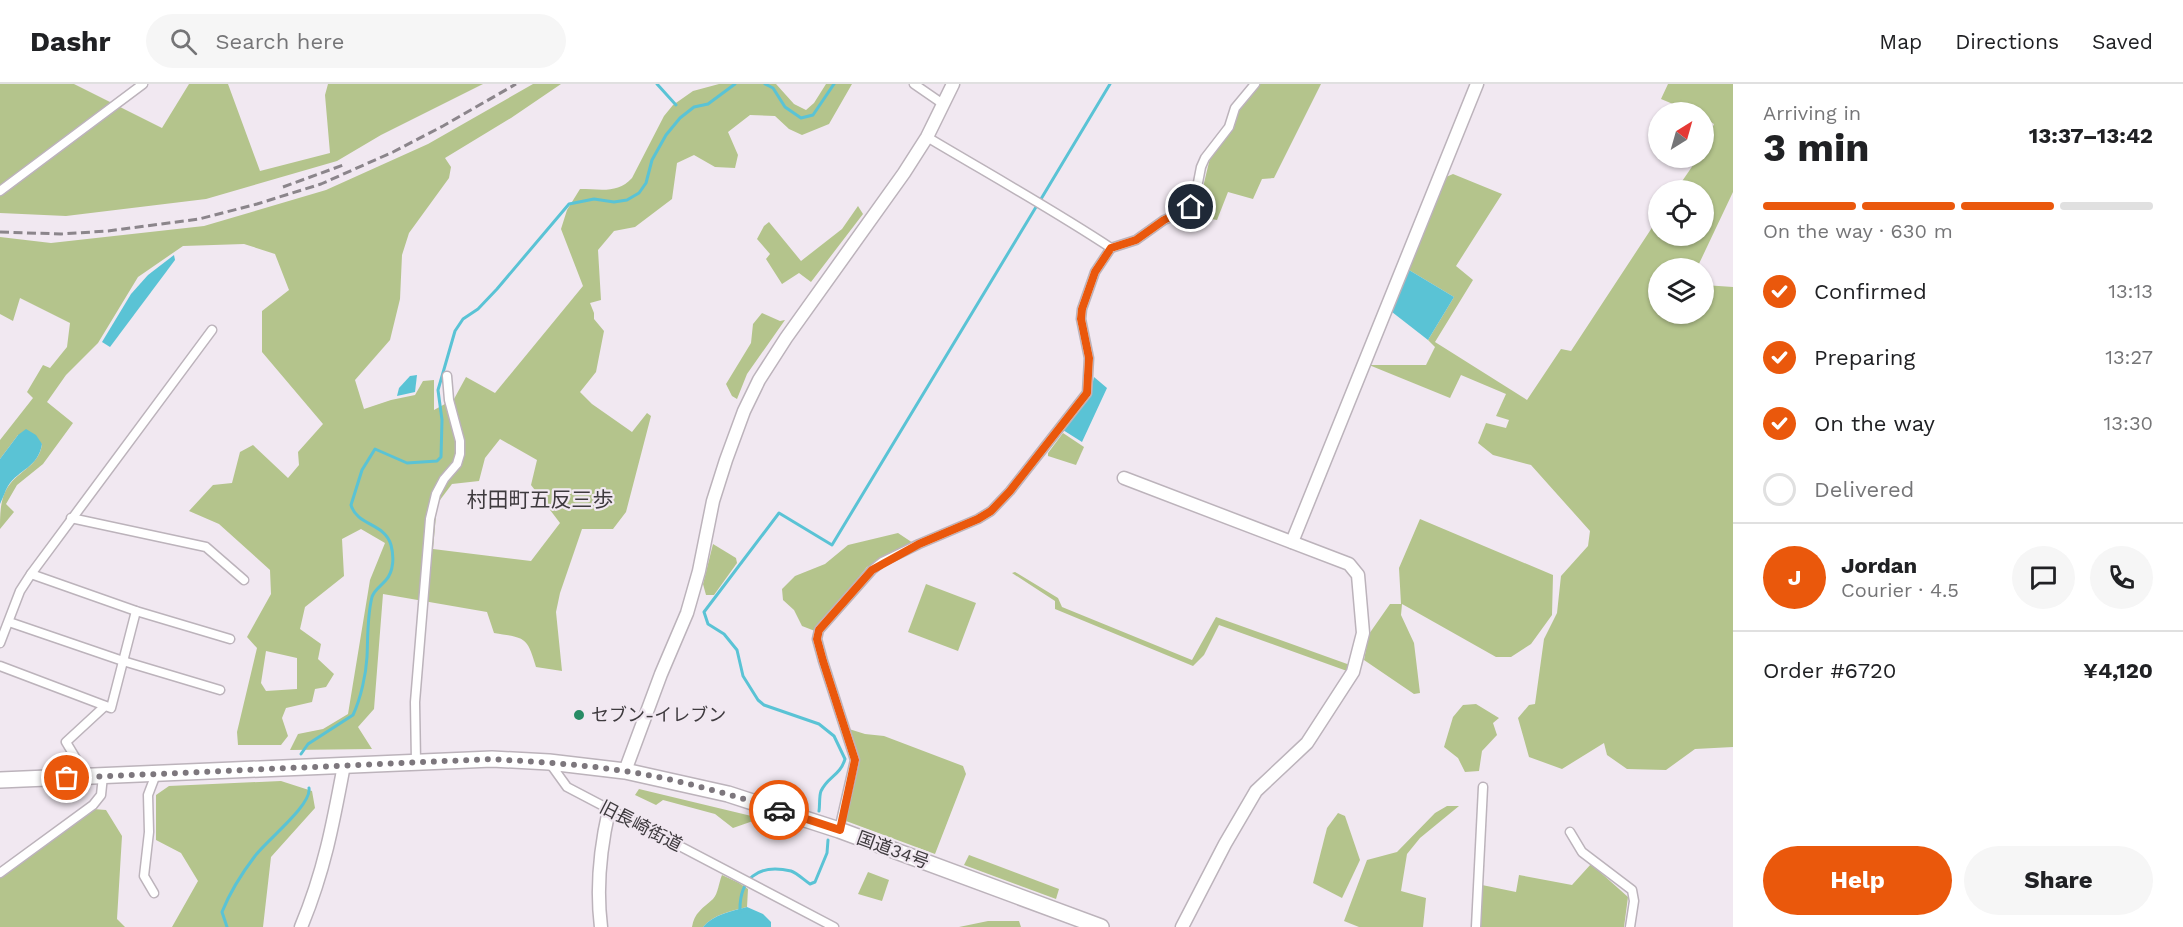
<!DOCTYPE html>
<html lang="en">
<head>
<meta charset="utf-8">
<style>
  :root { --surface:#fff; --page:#f6f6f6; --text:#202124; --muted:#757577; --line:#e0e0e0; --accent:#ea580c }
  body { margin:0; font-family:"Work Sans","Noto Sans JP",sans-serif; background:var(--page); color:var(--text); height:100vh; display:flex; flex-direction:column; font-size:22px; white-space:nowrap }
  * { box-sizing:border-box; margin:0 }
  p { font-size:20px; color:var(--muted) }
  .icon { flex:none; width:33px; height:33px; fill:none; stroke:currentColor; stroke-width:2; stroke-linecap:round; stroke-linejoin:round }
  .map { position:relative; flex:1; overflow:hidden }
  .details { display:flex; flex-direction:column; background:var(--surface); width:450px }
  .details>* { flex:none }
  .needle { width:39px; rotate:37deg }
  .buttons { position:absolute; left:1648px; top:18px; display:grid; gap:12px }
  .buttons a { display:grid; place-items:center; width:66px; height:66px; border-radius:50%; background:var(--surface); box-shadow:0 2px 4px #0004; font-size:30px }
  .pin { position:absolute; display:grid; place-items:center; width:51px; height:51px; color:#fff; margin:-26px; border:3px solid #fff; border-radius:50%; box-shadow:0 2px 6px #0007 }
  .courier { position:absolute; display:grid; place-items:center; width:60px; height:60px; margin:-30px; border:4px solid #ea580c; border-radius:50%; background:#fff; color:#222; box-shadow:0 2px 8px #0007 }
  .headline em { font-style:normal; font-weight:700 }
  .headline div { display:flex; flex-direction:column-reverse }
  .headline { display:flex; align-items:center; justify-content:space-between; height:102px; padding:0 30px }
  h1 { font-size:39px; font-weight:700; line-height:45px }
  .bar { display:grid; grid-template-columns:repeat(4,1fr); gap:9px 6px; align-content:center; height:72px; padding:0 30px }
  .bar i { height:8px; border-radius:4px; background:var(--line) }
  .bar .selected { background:var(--accent) }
  .bar p { grid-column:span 4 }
  .line { display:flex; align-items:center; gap:15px; padding:0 30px; border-top:2px solid var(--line) }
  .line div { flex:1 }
  .round { display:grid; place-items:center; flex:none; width:63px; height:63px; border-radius:32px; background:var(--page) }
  ol { padding:0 30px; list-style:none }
  li { display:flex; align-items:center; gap:18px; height:66px }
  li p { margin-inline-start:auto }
  li .icon { padding:6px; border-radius:50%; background:var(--accent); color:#fff; stroke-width:4 }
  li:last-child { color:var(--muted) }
  li i { width:33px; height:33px; border:3px solid var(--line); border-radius:50% }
  .primary-button { display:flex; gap:12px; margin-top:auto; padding:12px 30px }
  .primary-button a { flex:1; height:69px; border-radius:36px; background:var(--accent); color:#fff; font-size:24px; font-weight:700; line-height:69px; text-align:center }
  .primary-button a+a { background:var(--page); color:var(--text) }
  header { display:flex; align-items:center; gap:36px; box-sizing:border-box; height:84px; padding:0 30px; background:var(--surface); border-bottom:2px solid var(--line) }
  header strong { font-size:28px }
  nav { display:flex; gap:33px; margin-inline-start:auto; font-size:21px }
  .search { width:420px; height:54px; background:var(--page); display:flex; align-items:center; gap:15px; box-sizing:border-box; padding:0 21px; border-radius:33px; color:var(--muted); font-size:22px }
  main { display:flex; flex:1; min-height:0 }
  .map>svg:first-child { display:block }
  .green { fill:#b4c48c; fill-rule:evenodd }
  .water { fill:#5ac3d5 }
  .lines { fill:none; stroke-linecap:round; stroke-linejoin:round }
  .stream { stroke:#5ac3d5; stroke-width:3 }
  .street-casing { stroke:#bcb3bb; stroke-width:11 }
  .secondary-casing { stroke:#bcb3bb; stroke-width:15 }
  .highway-casing { stroke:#bcb3bb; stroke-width:18 }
  .street { stroke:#fff; stroke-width:8 }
  .secondary { stroke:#fff; stroke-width:12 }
  .highway { stroke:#fff; stroke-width:15 }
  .rail { stroke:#8b858b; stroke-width:3; stroke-dasharray:9 4.5; stroke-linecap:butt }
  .done { stroke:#7d777d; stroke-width:6; stroke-dasharray:0 10.8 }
  .route { stroke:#ea580c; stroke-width:8 }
  .poi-dot { fill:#288b65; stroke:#f1e8f1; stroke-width:2 }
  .labels { text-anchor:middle; stroke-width:4.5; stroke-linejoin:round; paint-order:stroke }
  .poi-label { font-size:18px; fill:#3e3a3e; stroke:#f1e8f1; text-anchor:start }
  .street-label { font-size:18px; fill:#3e3a3e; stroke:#f1e8f1 }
  .quarter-label { font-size:21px; fill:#3e3a3e; stroke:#f1e8f1 }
</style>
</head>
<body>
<header>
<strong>Dashr</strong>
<div class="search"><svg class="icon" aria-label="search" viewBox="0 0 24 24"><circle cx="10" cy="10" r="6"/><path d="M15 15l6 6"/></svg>Search here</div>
<nav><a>Map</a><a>Directions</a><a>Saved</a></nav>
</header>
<main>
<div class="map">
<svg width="1733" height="843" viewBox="0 0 1733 843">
  <rect width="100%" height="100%" fill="#f1e8f1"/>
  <g class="green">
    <path d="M0,0H74L162,44L189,0H228L260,87L330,69L325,11L328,0H483L381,51L337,77L206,115L66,132L0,129Z"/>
    <path d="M533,0H561L511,34L445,74L451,83L449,94L409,149L402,171L400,215L390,256L355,296L364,325L391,316L415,311L423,297L434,296V326L454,315L466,293L495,309L583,202L561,145L567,126L580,105C600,105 618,110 632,94L664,32L673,21L693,7L719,0H776L794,20L806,26L814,19L826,0H852L829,40L802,51L789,45L775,32L750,31L728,48L738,71L735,84L715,83L694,71L677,79L672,115L635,143L614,147L598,166L601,216L590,219L594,229V235L604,247L596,288L580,308L592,320L632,348L647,329L651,332L626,428L613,445H582L560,509L556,528L562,587L536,583C527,552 525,554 494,549L487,528L383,510L374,625L358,643L372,665L290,666L298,650L323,645L348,630L370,496L385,459L361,445L342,455L344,492L305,523L300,545L321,560L318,575L334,590L326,603L315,605L312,618L286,624L282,634L288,652L281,661H238L237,648L257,564L247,553L271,510L270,486L219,440L189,427L213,401L232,399L240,368L253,361L288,394L299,381L298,368L323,340L262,268V227L289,206L275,170L244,160L183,162L138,193L98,259L66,291L47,318L73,339L43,380L17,401L6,420L14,428L0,445C0,430 0,412 10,400C22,385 39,381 42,360L18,351L0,375V356L33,314L27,308L43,281L50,284L67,263L70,239L20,214L13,237L0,230V153L51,159L204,142L326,106L428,60ZM500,355L537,376L531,401L560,439L531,477L433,465L437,420L452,400L479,397L485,374ZM266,567L297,574V605L266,607L261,599Z"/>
    <path d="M1259,0H1321L1274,94L1262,95L1253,115L1228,108L1217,136L1199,133L1193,146L1174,139L1198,124L1210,74L1234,44L1238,26Z"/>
    <path d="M1668,0H1733V108L1697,184H1659V230H1704V201L1733,203V663L1695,665L1666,686L1627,685L1607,671L1604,659L1562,685L1529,673L1518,634L1529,621L1535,620L1544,555L1557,529L1561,492L1588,462L1590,447L1531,381L1493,371L1478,359L1486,339L1506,344L1509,336L1496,332L1506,310L1461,291L1450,314L1369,281H1426L1435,263L1428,256L1454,213L1409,186L1446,93L1453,90L1502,110L1456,182L1473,196L1435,258L1527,316L1561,265L1571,267L1659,133V152H1704V106H1676L1698,74H1704V62L1714,40L1704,34V28H1692L1661,15Z"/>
    <path d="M858,122L863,130L811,198L799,189L782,200L766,175L770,170L757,155L764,142L769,138L801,177L842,145Z"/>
    <path d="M762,229L780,237L785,236L747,290L737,315L732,312L726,300L751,259L753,240Z"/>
    <path d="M1063,349L1084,363L1076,381L1048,372V369Z"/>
    <path d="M1420,435L1553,491L1552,531L1531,560L1511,573H1496L1402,520L1401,531L1414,559L1420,609L1414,610L1364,576L1369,550L1390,520H1401L1399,484Z"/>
    <path d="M898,449L913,459L867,483L815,547L802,542L794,526L783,516L782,505L795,492L825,480L848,461Z"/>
    <path d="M713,460L736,474L737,479L714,511H706L703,500Z"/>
    <path d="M1015,488L1058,514L1062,523L1192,576L1216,533L1350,581L1347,587L1219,541L1204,571L1193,582L1055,525V517L1012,489Z"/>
    <path d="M926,500L976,519L958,567L908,548Z"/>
    <path d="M1476,620L1499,634L1493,639L1497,651L1482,667L1479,687L1465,688L1458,674L1444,663L1453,633L1463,621Z"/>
    <path d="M849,645L865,650L884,652L963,682L966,690L935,770L846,737L859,675Z"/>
    <path d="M281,697L312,707L315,724L271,773L263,843H172L198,797L181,769L156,756V711L169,702Z"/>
    <path d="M639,705L785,740L776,744L753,737L733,744L715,730L663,716L656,721L635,711Z"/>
    <path d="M1447,722H1459L1420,754L1407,770L1401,807L1426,814L1423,843H1359L1344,837L1367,776L1397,768L1435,729Z"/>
    <path d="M93,725L106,726L122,752L117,835L125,843H0V794Z"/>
    <path d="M1338,729L1345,732L1360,776L1342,814L1313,799L1327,744Z"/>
    <path d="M969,771L1059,805L1056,815L964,781Z"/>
    <path d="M1591,780L1628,813L1624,843H1480L1482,801L1516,808L1519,791L1572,801Z"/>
    <path d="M868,788L889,796L882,817L858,810Z"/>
    <path d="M722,791L739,799L748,805L747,823C731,827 714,830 703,843H692C694,829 703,824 713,815C718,810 719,798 722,791Z"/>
    <path d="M988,837H1019L1021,843H959Z"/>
  </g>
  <g class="water">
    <path d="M174,171L175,176L110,263L102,258L131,210L148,191Z"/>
    <path d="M1409,186L1454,213L1428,256L1392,228Z"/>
    <path d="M417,291L415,308L397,312L399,304L410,292Z"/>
    <path d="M1094,293L1107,304L1082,358L1063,346L1089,314Z"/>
    <path d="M26,345L36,351L42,360C38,384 19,385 8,402C5,407 3,414 0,420V375L18,351Z"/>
    <path d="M747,823L763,830L771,838V843H703C714,830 732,827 747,823Z"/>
  </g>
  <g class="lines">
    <g class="stream">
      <path d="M657,0L676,21"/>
      <path d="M765,0L773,4L785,23L801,34L813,31L834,0"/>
      <path d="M1041,115L1110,0"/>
      <path d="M301,670L308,660L353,631C361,614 366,590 367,573C368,553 367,533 372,513C374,506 381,502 386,496C394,487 394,472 391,461C385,439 357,442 351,421L362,386L375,365L407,379L437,377L441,373L442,336L438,306L455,247L463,235L478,225L497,205L569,120L594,115L614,118L627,116L639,109L646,99L652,76L666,51L680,34L694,23L708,20L735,0"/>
      <path d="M819,727C820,721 819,712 821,707C828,692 840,692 845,675L834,652L819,640L764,621L758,616L743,592L737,566L724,550L708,540L704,528L779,429L832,461L1036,123"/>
      <path d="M740,828C739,795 758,779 791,787C797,789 804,796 810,800L815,798L827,769L828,756"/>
      <path d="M227,843L222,828C230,808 242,789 255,772C267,756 312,721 309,704"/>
    </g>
    <defs>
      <g id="street">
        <path d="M914,0L943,20"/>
        <path d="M927,53C989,90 1052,125 1111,164"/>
        <path d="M0,107L143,0"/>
        <path d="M71,434L206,463L244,496"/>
        <path d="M31,490L136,527L230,555"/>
        <path d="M9,538L123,577L220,606"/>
        <path d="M0,559L20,507L31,490L212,246"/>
        <path d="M0,582L111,624L136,527"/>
        <path d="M416,678L415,618L430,435L436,410L444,395L457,380L460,370V357L449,316L447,292"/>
        <path d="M549,678L567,703L834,843"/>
        <path d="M89,693L78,678L66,658L105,622"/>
        <path d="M839,746L855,676L823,577L817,555L819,546L872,486L882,478L919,460L978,435L991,427L1010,407L1087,309L1089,274L1081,235L1082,225L1095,188L1111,164L1136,156L1164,136L1176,131L1194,119L1201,83L1205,74L1229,43L1235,24L1255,0"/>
        <path d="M1570,748L1582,768L1632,806L1634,817L1630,843"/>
        <path d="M0,789L93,721L101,711L103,692"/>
        <path d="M154,809L144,792L149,748L148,711L156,690"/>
        <path d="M1476,843L1483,703"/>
      </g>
      <g id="secondary">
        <path d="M1124,394L1349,480L1358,491L1363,549L1353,588L1307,659L1256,707L1225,760L1182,843"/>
        <path d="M1292,458L1477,0"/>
        <path d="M625,687L661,590L687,529L699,487L713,417L726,376L744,327L759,296L786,254L904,89L927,53L953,0"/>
        <path d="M301,843C324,788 333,740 344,681"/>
        <path d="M601,843C596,803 600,765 609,726"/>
      </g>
      <path id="highway" d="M0,696L492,675L549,678L625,687L728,710L839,746L1101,843"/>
    </defs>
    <use href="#street" class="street-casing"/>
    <use href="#secondary" class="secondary-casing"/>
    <use href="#highway" class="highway-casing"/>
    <use href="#street" class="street"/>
    <use href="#secondary" class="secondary"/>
    <use href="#highway" class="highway"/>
    <g class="rail">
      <path d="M283,103L346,80"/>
      <path d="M0,148L61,150L108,147L199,135L257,120L321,100L393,68L443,42L516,0"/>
    </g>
  </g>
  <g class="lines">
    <path class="done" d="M67,694L492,675C536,678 581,680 624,687C677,695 729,710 779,726"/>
    <path class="route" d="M779,726L840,746L855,676L823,577L817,555L819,546L872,486L919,460L978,435L991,427L1010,407L1087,309L1089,274L1081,235L1082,225L1095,188L1111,164L1136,156L1164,136L1191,123"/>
  </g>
  <circle class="poi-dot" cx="579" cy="631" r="6"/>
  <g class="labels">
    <g class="poi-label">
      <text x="591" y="637">セブン-イレブン</text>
    </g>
    <g class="street-label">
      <text transform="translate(641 742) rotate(27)" y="6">旧長崎街道</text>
      <text transform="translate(893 766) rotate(20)" y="6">国道34号</text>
    </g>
    <g class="quarter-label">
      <text x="540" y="423">村田町五反三歩</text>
    </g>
  </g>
</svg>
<div class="buttons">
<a><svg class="needle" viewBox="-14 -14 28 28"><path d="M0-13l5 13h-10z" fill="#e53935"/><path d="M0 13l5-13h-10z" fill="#757577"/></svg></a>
<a><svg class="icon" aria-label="locate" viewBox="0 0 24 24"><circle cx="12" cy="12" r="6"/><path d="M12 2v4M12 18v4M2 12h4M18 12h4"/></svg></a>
<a><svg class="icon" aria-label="layers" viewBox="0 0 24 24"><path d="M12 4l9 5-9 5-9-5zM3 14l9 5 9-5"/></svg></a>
</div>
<div class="pin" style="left:67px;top:694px;background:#ea580c"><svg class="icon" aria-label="bag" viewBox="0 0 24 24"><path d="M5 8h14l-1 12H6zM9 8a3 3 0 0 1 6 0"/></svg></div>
<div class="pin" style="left:1191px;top:123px;background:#1f2937"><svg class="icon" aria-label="home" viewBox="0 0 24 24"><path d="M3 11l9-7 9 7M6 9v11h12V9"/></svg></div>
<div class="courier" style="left:779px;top:726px"><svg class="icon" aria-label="car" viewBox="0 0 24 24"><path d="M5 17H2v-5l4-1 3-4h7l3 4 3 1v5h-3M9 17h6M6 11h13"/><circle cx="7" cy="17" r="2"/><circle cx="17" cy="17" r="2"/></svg></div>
</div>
<section class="details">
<div class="headline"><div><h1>3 min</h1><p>Arriving in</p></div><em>13:37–13:42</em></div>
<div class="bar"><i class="selected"></i><i class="selected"></i><i class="selected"></i><i></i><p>On the way · 630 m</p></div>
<ol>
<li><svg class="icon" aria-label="check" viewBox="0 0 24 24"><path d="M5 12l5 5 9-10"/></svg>Confirmed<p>13:13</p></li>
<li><svg class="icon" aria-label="check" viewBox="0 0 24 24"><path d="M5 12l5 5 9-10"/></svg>Preparing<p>13:27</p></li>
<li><svg class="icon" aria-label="check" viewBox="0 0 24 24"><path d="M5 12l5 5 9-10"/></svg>On the way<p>13:30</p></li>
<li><i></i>Delivered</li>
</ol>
<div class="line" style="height:108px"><b class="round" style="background:var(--accent);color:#fff">J</b><div><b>Jordan</b><p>Courier · 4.5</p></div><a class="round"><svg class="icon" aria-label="chat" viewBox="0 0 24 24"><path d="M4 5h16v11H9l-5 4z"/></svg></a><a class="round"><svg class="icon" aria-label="phone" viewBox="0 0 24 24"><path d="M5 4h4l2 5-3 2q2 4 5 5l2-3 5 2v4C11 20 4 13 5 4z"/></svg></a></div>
<div class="line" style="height:78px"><div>Order #6720</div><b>¥4,120</b></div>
<div class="primary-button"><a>Help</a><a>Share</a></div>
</section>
</main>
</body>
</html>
